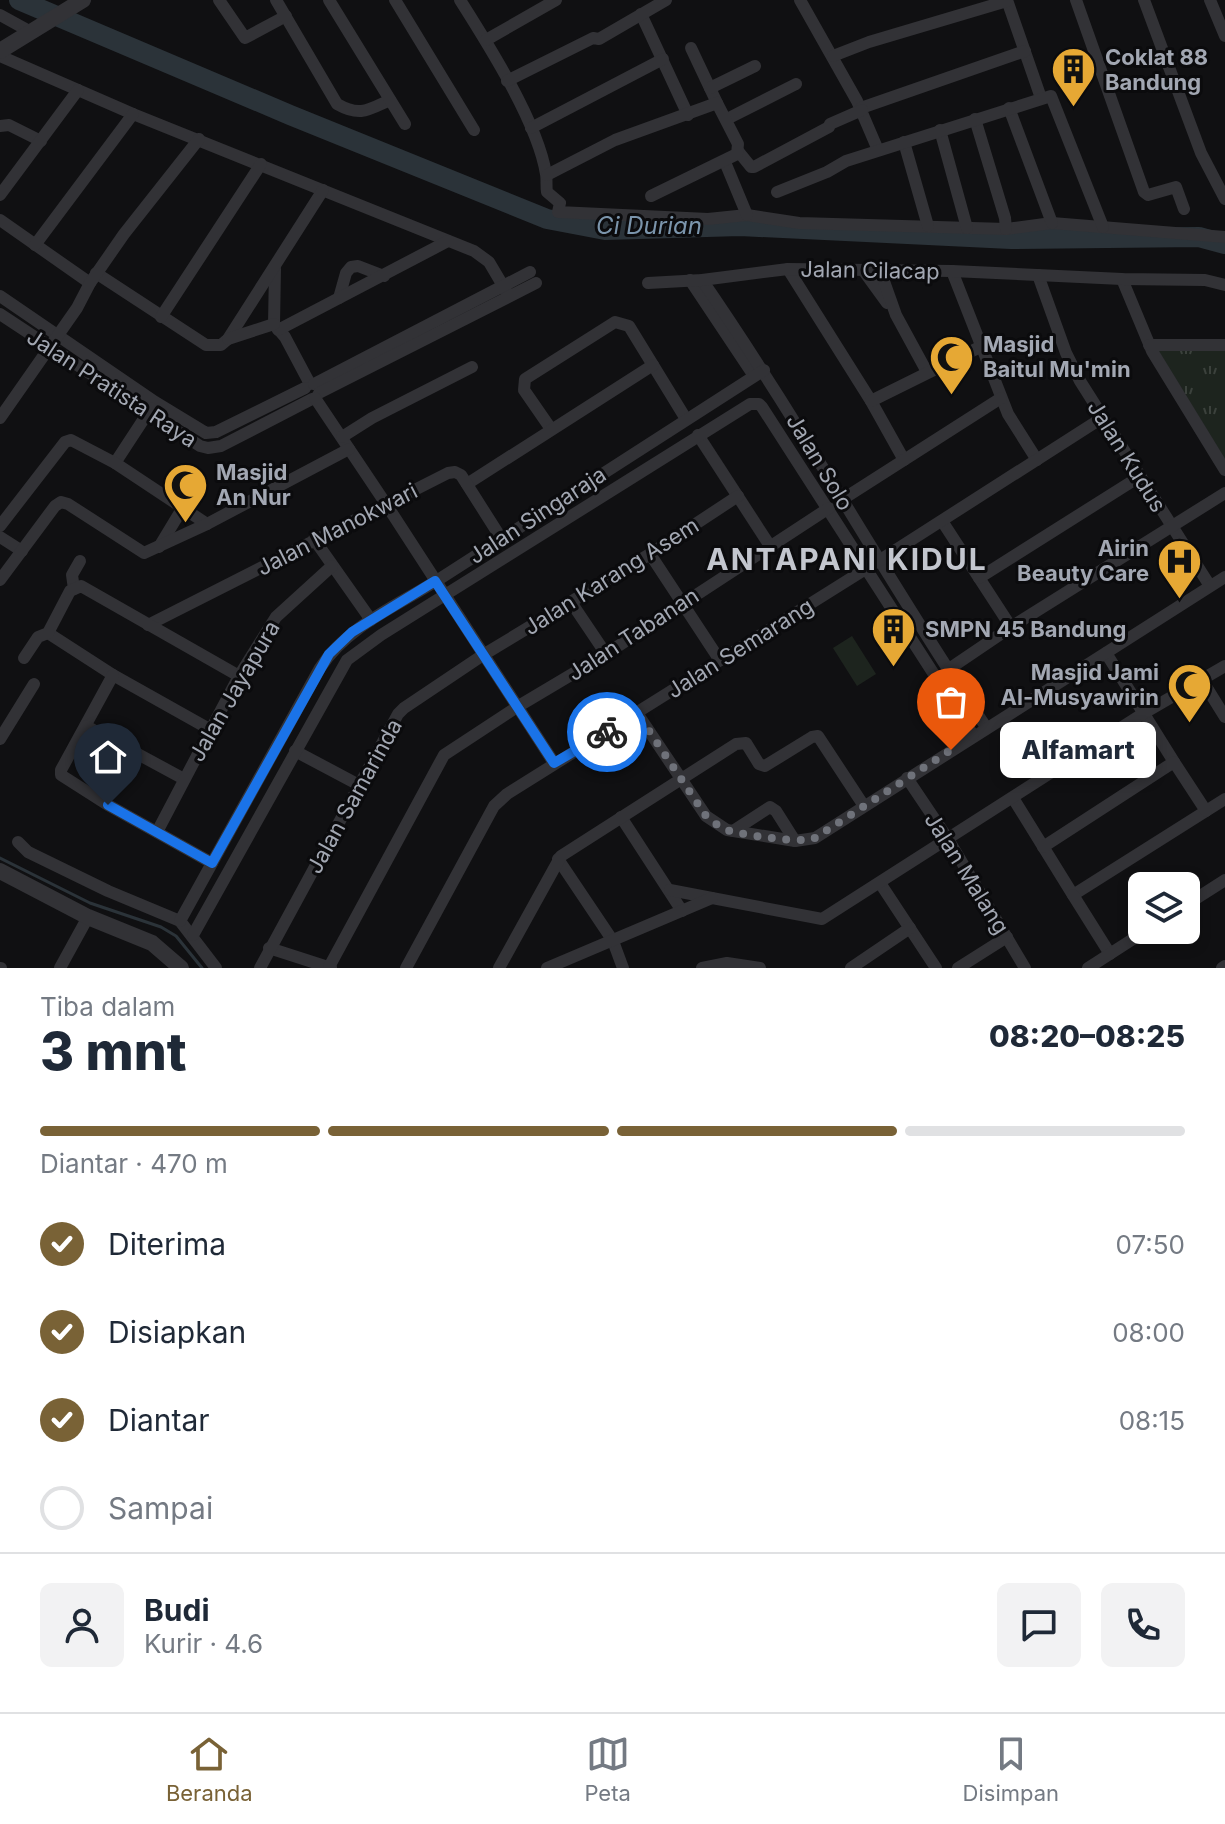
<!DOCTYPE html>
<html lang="id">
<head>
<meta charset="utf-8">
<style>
  :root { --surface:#fff; --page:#f2f2f3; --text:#1f2937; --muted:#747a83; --line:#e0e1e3; --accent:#796236 }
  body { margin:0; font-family:Inter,sans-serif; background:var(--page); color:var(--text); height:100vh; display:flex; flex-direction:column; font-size:30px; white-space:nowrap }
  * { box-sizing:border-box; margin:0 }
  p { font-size:26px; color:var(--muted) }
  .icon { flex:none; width:44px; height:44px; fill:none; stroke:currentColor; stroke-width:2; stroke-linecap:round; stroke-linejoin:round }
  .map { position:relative; height:968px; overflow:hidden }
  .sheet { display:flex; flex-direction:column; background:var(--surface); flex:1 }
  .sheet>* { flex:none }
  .fabs { position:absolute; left:1128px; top:872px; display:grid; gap:16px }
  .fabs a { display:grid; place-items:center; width:72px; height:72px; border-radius:12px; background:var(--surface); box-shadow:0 4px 12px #0003; font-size:40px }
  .pin { position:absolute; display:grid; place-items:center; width:68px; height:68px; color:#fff; margin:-82px -34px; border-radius:50% 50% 50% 0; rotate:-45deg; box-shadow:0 0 8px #0007 }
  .pin .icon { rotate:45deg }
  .courier { position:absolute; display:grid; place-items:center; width:80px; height:80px; margin:-40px; border:6px solid #1a73e8; border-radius:50%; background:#fff; color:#222; box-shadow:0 2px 10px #0007 }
  .bubble { position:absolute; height:56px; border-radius:12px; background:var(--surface); box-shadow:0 4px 12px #0003; font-size:26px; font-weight:800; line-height:56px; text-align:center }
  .overview em { font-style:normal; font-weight:800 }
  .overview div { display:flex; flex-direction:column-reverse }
  .overview { display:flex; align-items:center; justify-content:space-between; height:136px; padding:0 40px }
  h1 { font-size:52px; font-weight:800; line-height:60px }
  .bar { display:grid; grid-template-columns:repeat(4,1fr); gap:12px 8px; align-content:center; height:96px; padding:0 40px }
  .bar i { height:10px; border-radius:6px; background:var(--line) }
  .bar .on { background:var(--accent) }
  .bar p { grid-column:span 4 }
  .line { display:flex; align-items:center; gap:20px; padding:0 40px; border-top:2px solid var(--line) }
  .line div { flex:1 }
  .round { display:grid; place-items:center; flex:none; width:84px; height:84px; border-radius:12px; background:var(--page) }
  ol { padding:0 40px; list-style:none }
  li { display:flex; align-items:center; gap:24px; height:88px }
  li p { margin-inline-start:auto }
  li .icon { padding:8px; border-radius:50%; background:var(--accent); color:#fff; stroke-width:4 }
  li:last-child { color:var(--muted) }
  li i { width:44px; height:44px; border:4px solid var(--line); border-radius:50% }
  .tab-bar { display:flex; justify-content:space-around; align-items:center; height:112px; border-top:2px solid var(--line); background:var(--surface); font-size:22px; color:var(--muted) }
  .tab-bar a { display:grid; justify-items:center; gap:4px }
  .tab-bar .on { color:var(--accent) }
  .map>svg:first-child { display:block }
  .park { fill:url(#park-tufts) }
  .garden { fill:#1d241e }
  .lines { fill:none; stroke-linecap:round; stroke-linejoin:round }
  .stream { stroke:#2b3339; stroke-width:3 }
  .river { stroke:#2b3339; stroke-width:20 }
  .minor { stroke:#323236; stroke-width:12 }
  .tertiary { stroke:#323236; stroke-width:16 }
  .done { stroke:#6f727a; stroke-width:8; stroke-dasharray:0 14.4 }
  .route { stroke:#1a73e8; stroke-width:10 }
  .labels { text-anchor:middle; stroke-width:6; stroke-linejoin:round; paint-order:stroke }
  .poi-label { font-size:22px; font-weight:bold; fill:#a2a7b2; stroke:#0b0b0d; text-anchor:start }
  .street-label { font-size:22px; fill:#a2a7b2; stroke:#0b0b0d }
  .water-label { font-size:24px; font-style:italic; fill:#7b95ac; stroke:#0b0b0d }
  .district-label { font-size:30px; font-weight:bold; letter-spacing:2px; fill:#c3c6ce; stroke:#0b0b0d }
</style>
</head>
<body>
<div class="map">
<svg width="1225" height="968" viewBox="0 0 1225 968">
  <defs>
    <pattern id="park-tufts" width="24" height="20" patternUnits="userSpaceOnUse" patternTransform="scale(2)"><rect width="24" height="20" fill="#1d241e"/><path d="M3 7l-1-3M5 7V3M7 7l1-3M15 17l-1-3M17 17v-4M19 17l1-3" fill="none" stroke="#3b413c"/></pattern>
  </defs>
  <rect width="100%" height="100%" fill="#101012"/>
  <path class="park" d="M1158,350H1225V459Z"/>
  <path class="garden" d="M852,636L876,674L857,686L833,648Z"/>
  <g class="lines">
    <path class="stream" d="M0,858L90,903L161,927L176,936L202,968"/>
    <path class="river" d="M19,0L290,115L547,219L605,230L740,226L1011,239L1199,237L1225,244"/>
    <g class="minor">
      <path d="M219,0L245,38L286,16"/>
      <path d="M276,0L337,104C360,117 368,110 390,100"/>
      <path d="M329,0L405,124"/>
      <path d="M395,0L474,130"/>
      <path d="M460,0C488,44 538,123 546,174C547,179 546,186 547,192L560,203L558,212L708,219L747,215L799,223L1006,229L1052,223L1225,237"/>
      <path d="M800,0L857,101L878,150"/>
      <path d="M1007,0L1041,98"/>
      <path d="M1076,0L1144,192L1148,195L1176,187L1184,209"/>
      <path d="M1144,0L1201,153L1225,199"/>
      <path d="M1210,0L1225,36"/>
      <path d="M641,14L688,115"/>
      <path d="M0,15L31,32"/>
      <path d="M486,40L556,0"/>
      <path d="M691,48L717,103"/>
      <path d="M0,56L133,114L474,251L489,262L509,296"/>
      <path d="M833,56L869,42L1007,1"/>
      <path d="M507,81L593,38L599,39L666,0"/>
      <path d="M710,88L755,66"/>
      <path d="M861,108L1025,51"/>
      <path d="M1009,108L1052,223"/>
      <path d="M727,119L796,84"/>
      <path d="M975,119L1005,218L1006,229"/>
      <path d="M0,126L9,125L41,141"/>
      <path d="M531,128L663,59"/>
      <path d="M940,130L967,228"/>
      <path d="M904,142L928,226"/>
      <path d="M738,151L751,167H754L829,127L830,124L862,110"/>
      <path d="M725,162L747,215"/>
      <path d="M547,175L615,140L717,103L738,144L737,154L651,196"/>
      <path d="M777,192L827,172L846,161L1051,96L1103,227"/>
      <path d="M0,195L78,90"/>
      <path d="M0,220L90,283"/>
      <path d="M35,245L133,114"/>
      <path d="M275,269L274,324L285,337L310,384"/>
      <path d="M788,269L871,401L904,460"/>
      <path d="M863,270L887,303"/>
      <path d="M880,270L896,315L927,372"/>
      <path d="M952,271L1008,414L1037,460"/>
      <path d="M96,273L206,345H221L228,339L323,190"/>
      <path d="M1038,275L1066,353L1080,381L1210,586"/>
      <path d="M1122,279L1152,351L1225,470"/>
      <path d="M690,280L754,376"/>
      <path d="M702,280C802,425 887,580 986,727"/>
      <path d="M648,283L702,280L788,269L952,271L1122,279L1205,280L1225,285"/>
      <path d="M0,296L155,402L206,433L216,432L305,388"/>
      <path d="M339,298L346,273L351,267L358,266L384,276"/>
      <path d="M0,314L200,446L208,448L221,446L312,399"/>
      <path d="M161,317L261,164"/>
      <path d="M278,330L448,241"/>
      <path d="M228,339L274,324"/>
      <path d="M1149,345H1225"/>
      <path d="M314,384L530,272"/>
      <path d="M319,393L536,283"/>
      <path d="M315,398L386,504L554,763"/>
      <path d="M871,401L982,346"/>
      <path d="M0,418L77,308L90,283L124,234L199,139"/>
      <path d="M551,429L524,390L525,379L615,322L629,326L686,419"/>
      <path d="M698,435L770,546"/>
      <path d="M342,437L372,418L472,367"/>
      <path d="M115,463L151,408"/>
      <path d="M467,484L653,365"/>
      <path d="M843,499L1001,398"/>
      <path d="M942,521L1011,627"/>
      <path d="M0,526L65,442L71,440L115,463L207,524"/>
      <path d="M0,537L22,551"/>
      <path d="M314,539L371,620"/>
      <path d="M159,547L182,509"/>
      <path d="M650,554L719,659"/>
      <path d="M979,578L1139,477"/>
      <path d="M0,580L55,506L61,502L68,504L144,553L207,524L349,449"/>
      <path d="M74,589L72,575L80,561"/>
      <path d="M571,602L606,654"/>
      <path d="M148,625L448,473L455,472L461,475L501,538"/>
      <path d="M48,633L113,675L211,730"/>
      <path d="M1106,653L1174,762"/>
      <path d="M24,658L38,637L48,633L70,591L81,586L239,676"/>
      <path d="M949,669L1011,627L1225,493"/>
      <path d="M113,675L61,770V775L108,805L212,863"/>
      <path d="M1202,680L1225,717"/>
      <path d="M637,713L706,816L727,830L795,841L815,838L1225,577"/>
      <path d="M86,726L184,779"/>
      <path d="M0,739L34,684"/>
      <path d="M295,751L359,785"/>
      <path d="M907,778L948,839L1025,968"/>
      <path d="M1013,798L1073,895L1225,799"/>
      <path d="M621,817L682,911"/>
      <path d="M733,831L770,807L776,811L795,841"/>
      <path d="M157,832L239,676L276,617L332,566"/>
      <path d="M18,842L28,852L108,891L180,921L216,968"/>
      <path d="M1043,847L1174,762L1206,811"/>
      <path d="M558,859L613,941L623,968"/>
      <path d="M880,883L936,968"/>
      <path d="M670,890L822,919L1144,713L1225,666"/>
      <path d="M1073,895L1110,954"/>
      <path d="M1186,905L1225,880"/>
      <path d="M180,921L320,668C348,625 399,605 441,578C549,509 656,439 764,370"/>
      <path d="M193,935L347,660L381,635L750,404H759L762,407L973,735"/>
      <path d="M269,948L331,968"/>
      <path d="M329,967L444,755L517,707L606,654L829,508"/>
      <path d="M0,968H1"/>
      <path d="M60,968L88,917"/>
      <path d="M260,968L398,714L404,708L483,655L650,554L738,496"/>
      <path d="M406,968L494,806L507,794L880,560L1102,418"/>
      <path d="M499,968L561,856L736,744L746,743L759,764L765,766L812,737L818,736L864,806"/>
      <path d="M547,968L712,898"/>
      <path d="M702,968L727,963L760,968"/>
      <path d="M851,968L910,928"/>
      <path d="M958,968L1007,937"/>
      <path d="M1088,968L1147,930"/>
      <path d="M1222,968L1225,966"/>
    </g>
    <g class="tertiary">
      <path d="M0,51L83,0"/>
      <path d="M0,871L88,917L152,943L181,968"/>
    </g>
  </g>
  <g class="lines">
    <path class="done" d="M607,732L637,713L706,816C712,821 719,827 727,830C743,835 802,844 815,838L951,750"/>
    <path class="route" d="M108,805L212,863L329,654L352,632L435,581L554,763L607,732"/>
  </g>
  <defs>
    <symbol id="building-pin" viewBox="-11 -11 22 30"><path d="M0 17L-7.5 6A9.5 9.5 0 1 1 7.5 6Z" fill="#e6a834" stroke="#0b0b0d"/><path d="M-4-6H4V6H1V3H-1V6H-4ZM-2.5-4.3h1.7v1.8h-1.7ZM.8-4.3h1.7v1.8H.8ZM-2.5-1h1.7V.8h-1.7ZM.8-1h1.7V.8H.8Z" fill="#111"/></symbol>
    <symbol id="mosque-pin" viewBox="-11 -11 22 30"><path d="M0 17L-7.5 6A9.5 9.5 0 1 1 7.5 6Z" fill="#e6a834" stroke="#0b0b0d"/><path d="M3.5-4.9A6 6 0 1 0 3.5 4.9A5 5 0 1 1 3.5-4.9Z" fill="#111"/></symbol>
    <symbol id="hospital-pin" viewBox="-11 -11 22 30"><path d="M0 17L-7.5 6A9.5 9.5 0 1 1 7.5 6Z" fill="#e6a834" stroke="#0b0b0d"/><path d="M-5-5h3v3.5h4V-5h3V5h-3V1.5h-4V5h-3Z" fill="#111"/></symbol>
  </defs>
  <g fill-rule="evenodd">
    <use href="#building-pin" x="1048" y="44" width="51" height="69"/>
    <use href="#mosque-pin" x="926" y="332" width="51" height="69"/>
    <use href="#mosque-pin" x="160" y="460" width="51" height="69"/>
    <use href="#hospital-pin" x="1154" y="536" width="51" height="69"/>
    <use href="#building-pin" x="868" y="604" width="51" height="69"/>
    <use href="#mosque-pin" x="1164" y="660" width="51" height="69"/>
  </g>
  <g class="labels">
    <g class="poi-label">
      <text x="1105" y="65">Coklat 88<tspan x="1105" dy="25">Bandung</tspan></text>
      <text x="983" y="352">Masjid<tspan x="983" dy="25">Baitul Mu'min</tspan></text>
      <text x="216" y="480">Masjid<tspan x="216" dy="25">An Nur</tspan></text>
      <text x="1149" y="556" text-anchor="end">Airin<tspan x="1149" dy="25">Beauty Care</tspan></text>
      <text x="925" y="637">SMPN 45 Bandung</text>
      <text x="1159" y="680" text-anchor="end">Masjid Jami<tspan x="1159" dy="25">Al-Musyawirin</tspan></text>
    </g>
    <g class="street-label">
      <text transform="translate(870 270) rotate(1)" y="8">Jalan Cilacap</text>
      <text transform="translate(112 388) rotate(33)" y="8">Jalan Pratista Raya</text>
      <text transform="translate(1127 456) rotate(58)" y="8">Jalan Kudus</text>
      <text transform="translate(820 462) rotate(59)" y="8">Jalan Solo</text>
      <text transform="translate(537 515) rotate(-33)" y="8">Jalan Singaraja</text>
      <text transform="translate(337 529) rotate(-27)" y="8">Jalan Manokwari</text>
      <text transform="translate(611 576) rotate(-32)" y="8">Jalan Karang Asem</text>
      <text transform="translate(633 634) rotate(-33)" y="8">Jalan Tabanan</text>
      <text transform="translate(740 648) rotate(-32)" y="8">Jalan Semarang</text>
      <text transform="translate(234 691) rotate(-60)" y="8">Jalan Jayapura</text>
      <text transform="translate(354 796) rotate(-61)" y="8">Jalan Samarinda</text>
      <text transform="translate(967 873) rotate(58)" y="8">Jalan Malang</text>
    </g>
    <g class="water-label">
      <text x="649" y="234">Ci Durian</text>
    </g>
    <g class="district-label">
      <text x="847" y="570">ANTAPANI KIDUL</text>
    </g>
  </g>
</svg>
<div class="fabs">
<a><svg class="icon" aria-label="layers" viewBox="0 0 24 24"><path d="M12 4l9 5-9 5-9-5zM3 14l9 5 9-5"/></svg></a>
</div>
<div class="pin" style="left:951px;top:750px;background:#ea580c"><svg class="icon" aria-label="bag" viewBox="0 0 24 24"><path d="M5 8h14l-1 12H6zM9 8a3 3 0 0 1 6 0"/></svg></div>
<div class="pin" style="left:108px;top:805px;background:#1f2937"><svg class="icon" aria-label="home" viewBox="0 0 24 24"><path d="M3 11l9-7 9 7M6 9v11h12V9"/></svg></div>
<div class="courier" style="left:607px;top:732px"><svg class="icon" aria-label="bike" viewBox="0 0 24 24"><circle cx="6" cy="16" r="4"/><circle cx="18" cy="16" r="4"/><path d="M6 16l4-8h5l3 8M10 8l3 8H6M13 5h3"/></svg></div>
<div class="bubble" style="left:1000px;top:722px;width:156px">Alfamart</div>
</div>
<section class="sheet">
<div class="overview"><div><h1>3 mnt</h1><p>Tiba dalam</p></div><em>08:20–08:25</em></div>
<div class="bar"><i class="on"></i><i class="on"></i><i class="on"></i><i></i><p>Diantar · 470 m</p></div>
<ol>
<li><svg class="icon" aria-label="check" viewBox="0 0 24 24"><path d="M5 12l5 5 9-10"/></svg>Diterima<p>07:50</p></li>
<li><svg class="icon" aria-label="check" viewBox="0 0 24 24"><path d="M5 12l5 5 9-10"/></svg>Disiapkan<p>08:00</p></li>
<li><svg class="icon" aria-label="check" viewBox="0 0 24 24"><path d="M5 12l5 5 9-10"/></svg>Diantar<p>08:15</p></li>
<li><i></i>Sampai</li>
</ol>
<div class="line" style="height:144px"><a class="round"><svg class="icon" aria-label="person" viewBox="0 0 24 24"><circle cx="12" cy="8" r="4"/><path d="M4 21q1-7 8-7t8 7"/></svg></a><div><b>Budi</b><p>Kurir · 4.6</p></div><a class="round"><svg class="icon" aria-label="chat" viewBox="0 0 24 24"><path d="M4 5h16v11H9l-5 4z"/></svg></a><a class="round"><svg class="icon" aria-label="phone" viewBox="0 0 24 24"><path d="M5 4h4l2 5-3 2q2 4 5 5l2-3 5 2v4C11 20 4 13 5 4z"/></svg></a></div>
</section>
<nav class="tab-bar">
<a class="on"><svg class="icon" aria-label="home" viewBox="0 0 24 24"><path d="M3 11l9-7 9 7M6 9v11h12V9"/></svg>Beranda</a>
<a><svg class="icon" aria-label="map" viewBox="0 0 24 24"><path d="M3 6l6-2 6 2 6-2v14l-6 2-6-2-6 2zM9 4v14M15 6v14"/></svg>Peta</a>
<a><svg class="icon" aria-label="saved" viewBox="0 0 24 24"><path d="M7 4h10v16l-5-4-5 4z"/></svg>Disimpan</a>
</nav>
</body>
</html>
